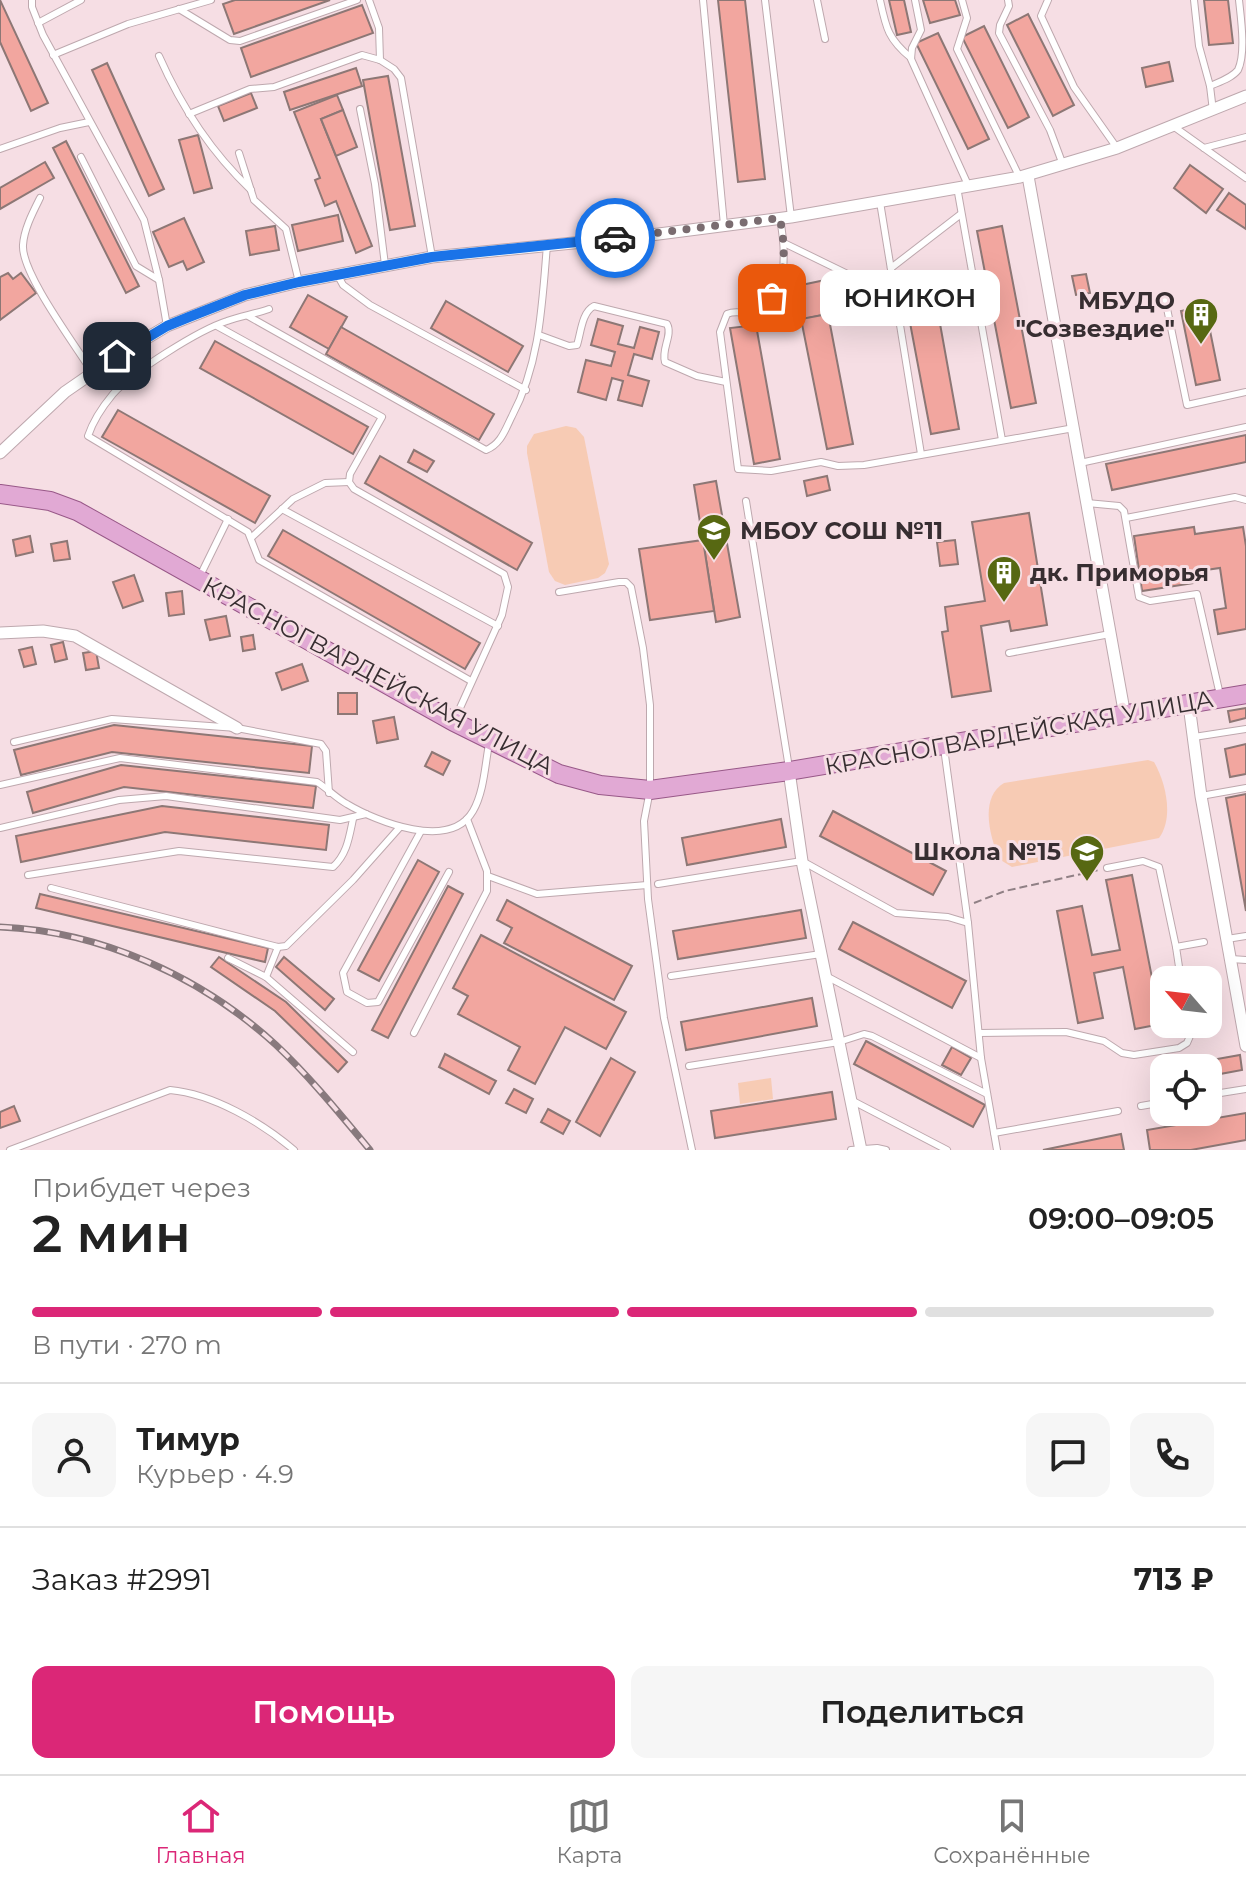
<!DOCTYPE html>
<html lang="ru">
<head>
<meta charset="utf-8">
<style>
  :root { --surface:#fff; --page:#f6f6f6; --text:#222; --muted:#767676; --line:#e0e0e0; --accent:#db2777 }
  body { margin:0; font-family:Montserrat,sans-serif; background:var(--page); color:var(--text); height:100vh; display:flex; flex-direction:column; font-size:30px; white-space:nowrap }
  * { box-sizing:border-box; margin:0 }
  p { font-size:26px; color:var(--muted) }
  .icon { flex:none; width:44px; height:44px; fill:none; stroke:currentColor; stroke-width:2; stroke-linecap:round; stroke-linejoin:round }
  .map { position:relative; height:1150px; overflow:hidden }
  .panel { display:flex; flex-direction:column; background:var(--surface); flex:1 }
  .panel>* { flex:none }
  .needle { width:52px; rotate:298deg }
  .buttons { position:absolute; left:1150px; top:966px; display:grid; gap:16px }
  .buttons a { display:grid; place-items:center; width:72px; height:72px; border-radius:16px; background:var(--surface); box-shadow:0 8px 32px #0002; font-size:40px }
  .pin { position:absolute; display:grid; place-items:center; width:68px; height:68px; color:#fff; margin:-34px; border-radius:16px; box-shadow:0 4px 12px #0006 }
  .courier { position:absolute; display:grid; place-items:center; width:80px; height:80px; margin:-40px; border:6px solid #1a73e8; border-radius:50%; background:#fff; color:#222; box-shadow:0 2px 10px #0007 }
  .bubble { position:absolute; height:56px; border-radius:16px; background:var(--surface); box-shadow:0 8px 32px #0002; font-size:26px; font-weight:600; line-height:56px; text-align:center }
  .summary em { font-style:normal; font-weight:600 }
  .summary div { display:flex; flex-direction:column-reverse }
  .summary { display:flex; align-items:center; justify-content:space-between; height:136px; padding:0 32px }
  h1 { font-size:52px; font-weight:600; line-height:60px }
  .bar { display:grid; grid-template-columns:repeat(4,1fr); gap:12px 8px; align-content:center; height:96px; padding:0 32px }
  .bar i { height:10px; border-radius:6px; background:var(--line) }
  .bar .current { background:var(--accent) }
  .bar p { grid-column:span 4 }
  .line { display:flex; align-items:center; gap:20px; padding:0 32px; border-top:2px solid var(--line) }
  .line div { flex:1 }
  .round { display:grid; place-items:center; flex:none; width:84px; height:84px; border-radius:16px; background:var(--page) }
  .cta { display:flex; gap:16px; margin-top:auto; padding:16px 32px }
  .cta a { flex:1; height:92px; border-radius:16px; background:var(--accent); color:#fff; font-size:32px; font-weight:600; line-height:92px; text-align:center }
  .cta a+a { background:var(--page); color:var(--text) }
  .dock { display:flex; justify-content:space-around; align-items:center; height:112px; border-top:2px solid var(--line); background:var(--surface); font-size:22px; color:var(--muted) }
  .dock a { display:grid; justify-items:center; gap:4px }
  .dock .current { color:var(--accent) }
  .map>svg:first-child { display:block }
  .green { fill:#f7cbb4 }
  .building { fill:#f2a69f; stroke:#8d7775; stroke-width:2 }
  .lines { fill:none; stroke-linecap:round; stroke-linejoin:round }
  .service-casing { stroke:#bea8ae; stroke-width:8 }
  .minor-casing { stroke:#bea8ae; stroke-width:13 }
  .primary-casing { stroke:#985888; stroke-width:20 }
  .path { stroke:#908085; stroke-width:2; stroke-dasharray:8 4; stroke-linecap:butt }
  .service { stroke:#fff; stroke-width:6 }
  .minor { stroke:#fff; stroke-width:11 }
  .primary { stroke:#e1a9d4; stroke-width:18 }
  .rail-casing { stroke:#88797d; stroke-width:7 }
  .rail { stroke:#f6dee4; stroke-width:4; stroke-dasharray:12; stroke-linecap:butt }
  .done { stroke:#7a6c70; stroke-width:8; stroke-dasharray:0 14.4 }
  .route { stroke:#1a73e8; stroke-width:10 }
  .labels { text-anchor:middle; stroke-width:6; stroke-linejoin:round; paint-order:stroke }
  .poi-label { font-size:24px; font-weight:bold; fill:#372e31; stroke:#f6dee4; text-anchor:end }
  .street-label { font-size:24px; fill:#372e31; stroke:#f6dee4 }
</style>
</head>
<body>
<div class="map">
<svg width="1246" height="1150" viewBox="0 0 1246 1150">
  <rect width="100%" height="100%" fill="#f6dee4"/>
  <g class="green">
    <path d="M566,426L576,428L584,437L609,564L605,573L598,578L565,585L555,581L549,572L527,453V446L534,434Z"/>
    <path d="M1148,760L1154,762C1166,783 1174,818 1159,838L1012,867L999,859C990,836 979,798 1004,783Z"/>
    <path d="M771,1078L773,1099L740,1104L738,1083Z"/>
  </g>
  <g class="building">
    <path d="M0,0L48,103L31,111L0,42Z"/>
    <path d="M235,0H330L234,34L223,4Z"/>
    <path d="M718,0H745L765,179L738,182Z"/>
    <path d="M889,0H904L911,32L897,35Z"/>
    <path d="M923,0H955L960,15L930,23Z"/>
    <path d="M1204,0H1228L1233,43L1209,45Z"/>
    <path d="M362,5L373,33L251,77L241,48Z"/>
    <path d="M1028,14L1074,105L1053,116L1007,25Z"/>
    <path d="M984,26L1029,117L1008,128L962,37Z"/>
    <path d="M938,33L989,139L968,149L916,43Z"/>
    <path d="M1169,62L1173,81L1146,87L1142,68Z"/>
    <path d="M107,63L164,189L149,196L92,70Z"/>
    <path d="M356,68L362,86L290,110L284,92Z"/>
    <path d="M388,76L415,226L390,230L363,80Z"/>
    <path d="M251,93L257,108L224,121L218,106Z"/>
    <path d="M337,95L343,110L321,119L372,246L356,253L336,201L325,206L315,180L320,178L294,112Z"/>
    <path d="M343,110L357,147L336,156L321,119Z"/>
    <path d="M198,135L212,188L194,193L179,140Z"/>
    <path d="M66,141L139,286L126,293L53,148Z"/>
    <path d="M45,162L54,178L0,209V188Z"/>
    <path d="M1190,165L1223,189L1206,213L1174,188Z"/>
    <path d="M1229,193L1246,205V229L1217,210Z"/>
    <path d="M338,215L343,241L298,251L292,225Z"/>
    <path d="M184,218L204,262L187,270L183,261L169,267L153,232Z"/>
    <path d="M275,226L279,250L250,255L246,231Z"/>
    <path d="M1002,226L1036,403L1011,408L977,231Z"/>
    <path d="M8,273L13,279L21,273L36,293L0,320V277Z"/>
    <path d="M1086,274L1090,293L1076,295L1072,276Z"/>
    <path d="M830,279L837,312L794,321L787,288Z"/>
    <path d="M933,285L959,429L931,434L904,291Z"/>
    <path d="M308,295L347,317L329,349L290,327Z"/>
    <path d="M446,301L523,346L508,372L431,328Z"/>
    <path d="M1205,306L1220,380L1196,385L1181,311Z"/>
    <path d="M828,314L853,444L827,449L801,319Z"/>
    <path d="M598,319L623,326L618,344L634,348L640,327L659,332L652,359L634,354L628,375L649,381L642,406L618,400L623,381L612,378L606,400L578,392L586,360L611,366L615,352L591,345Z"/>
    <path d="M756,325L780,459L754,464L730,328Z"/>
    <path d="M341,327L494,414L479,440L326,354Z"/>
    <path d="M215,341L368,427L353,454L200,368Z"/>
    <path d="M118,410L270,496L255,523L102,437Z"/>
    <path d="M1246,435V462L1112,490L1106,464Z"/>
    <path d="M414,450L434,461L427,472L408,462Z"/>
    <path d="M380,456L532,543L517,570L365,483Z"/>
    <path d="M827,476L830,490L807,496L804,481Z"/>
    <path d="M716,481L740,617L716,622L694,485Z"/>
    <path d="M1029,513L1047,625L1011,631L1009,621L981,626L991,691L952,697L942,632L948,631L945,607L985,601L972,522Z"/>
    <path d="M1194,527L1195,534L1243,527L1246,546V629L1218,634L1214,610L1226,608L1220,568L1192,572L1194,583L1142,591L1134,536Z"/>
    <path d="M283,530L480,643L465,669L268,556Z"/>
    <path d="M30,536L33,552L16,556L13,540Z"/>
    <path d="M703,540L714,611L650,620L639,549Z"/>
    <path d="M955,540L958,564L940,566L937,542Z"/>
    <path d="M67,541L70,559L54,561L51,544Z"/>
    <path d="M134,575L143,601L123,608L113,582Z"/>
    <path d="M182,591L184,614L169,616L166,593Z"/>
    <path d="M226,616L230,636L210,640L205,620Z"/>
    <path d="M253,635L255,649L243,651L241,637Z"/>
    <path d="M63,642L67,659L55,662L51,645Z"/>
    <path d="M32,647L36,664L24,667L19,650Z"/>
    <path d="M96,651L99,668L86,670L83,653Z"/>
    <path d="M302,664L308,681L282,690L276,673Z"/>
    <rect x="338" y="693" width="19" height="21"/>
    <path d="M1246,708V718L1230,722L1228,711Z"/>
    <path d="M394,717L398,739L377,743L373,721Z"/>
    <path d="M114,725L312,746L309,773L112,752L21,775L14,750Z"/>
    <path d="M1246,744V774L1230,777L1225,749Z"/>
    <path d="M432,752L450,761L443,775L425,766Z"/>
    <path d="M121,765L316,786L313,808L124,787L33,813L27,792Z"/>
    <path d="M1246,794V911L1226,798Z"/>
    <path d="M162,806L329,825L326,850L165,832L21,862L16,836Z"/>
    <path d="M833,811L946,871L933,895L820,836Z"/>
    <path d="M781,819L786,847L687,865L682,838Z"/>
    <path d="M418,860L439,872L379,981L358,970Z"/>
    <path d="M1132,875L1161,1024L1135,1029L1123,967L1094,973L1103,1018L1078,1023L1057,911L1082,906L1092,955L1120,950L1106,880Z"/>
    <path d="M448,886L463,894L388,1038L372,1030Z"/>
    <path d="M40,894L268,948L265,962L36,908Z"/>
    <path d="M507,900L632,966L614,1000L504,943L512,928L497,920Z"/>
    <path d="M801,910L806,938L678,959L673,931Z"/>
    <path d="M853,922L966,981L952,1008L839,949Z"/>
    <path d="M481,935L626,1012L606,1049L565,1027L535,1084L508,1070L520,1047L458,1014L468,996L453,988Z"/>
    <path d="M219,957L286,1002L347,1062L338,1072L275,1011L211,967Z"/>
    <path d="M284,957L334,999L325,1010L276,967Z"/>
    <path d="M812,998L817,1026L686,1050L681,1022Z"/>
    <path d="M866,1041L985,1105L973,1127L854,1064Z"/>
    <path d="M952,1047L971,1058L961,1075L942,1065Z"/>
    <path d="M445,1054L496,1081L489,1094L439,1067Z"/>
    <path d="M1240,1055L1242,1070L1220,1074L1217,1059Z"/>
    <path d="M611,1058L635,1072L600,1136L576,1122Z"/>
    <path d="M514,1089L533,1099L526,1113L506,1103Z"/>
    <path d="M832,1092L836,1119L715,1138L711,1111Z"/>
    <path d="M14,1106L20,1121L0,1128V1112Z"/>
    <path d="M548,1109L570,1121L563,1134L541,1122Z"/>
    <path d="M1246,1113V1140L1191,1150H1150L1147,1130Z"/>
    <path d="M1121,1134L1124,1150H1043Z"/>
  </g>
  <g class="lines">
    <defs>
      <g id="service">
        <path d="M32,0V7L43,35L144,220L159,280L167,326"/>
        <path d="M369,0L379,28L380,60"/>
        <path d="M703,0L724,225"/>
        <path d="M765,0L791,217"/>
        <path d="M817,0L825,39"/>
        <path d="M880,0C886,28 888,39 911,58"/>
        <path d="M915,0L921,30L912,48L911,59L968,185"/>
        <path d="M962,0L967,18L957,49L1019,176"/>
        <path d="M1008,0L1009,6L1000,25L999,33L1050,130L1063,165"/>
        <path d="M1048,0L1041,16L1074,87L1117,148"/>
        <path d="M1194,0L1199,46L1210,86L1213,111"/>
        <path d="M179,9L230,40L240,41L357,0"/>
        <path d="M38,23L81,0"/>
        <path d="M53,55L128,24L211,0"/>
        <path d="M159,56C181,106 211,152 251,190"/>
        <path d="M1210,86C1219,82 1232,78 1238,70C1246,53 1241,19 1239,0"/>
        <path d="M360,109L375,184L385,265"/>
        <path d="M189,114L250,89L274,87L362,55L380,60L394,69L401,78L432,257"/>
        <path d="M1173,126L1246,178"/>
        <path d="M1204,148L1246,137"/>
        <path d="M0,149L60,128L89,122"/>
        <path d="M239,153L254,200L286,229L299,282"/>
        <path d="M81,157L136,266L159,280"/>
        <path d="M957,187L1002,440"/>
        <path d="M40,198C33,212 24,229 23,245C21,273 76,346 92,372"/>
        <path d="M880,202L921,454"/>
        <path d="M780,219C785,245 790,299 758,312C747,316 738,309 727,314L720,332L738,469L771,471L821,462L838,466L864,465L1074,428"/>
        <path d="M784,243L866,283L892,284"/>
        <path d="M891,268L961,214"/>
        <path d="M337,274L343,285L370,305L526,390"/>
        <path d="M1164,294L1187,405L1246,392"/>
        <path d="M269,309C255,314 240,316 227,321C199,330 132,372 113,394C103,406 93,421 88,436L248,532L259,560L471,681"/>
        <path d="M248,316L486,450C501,444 505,430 512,416C540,363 542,305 547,245"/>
        <path d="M217,326L382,417L350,474L349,482L354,489L504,574L508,587L502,615L455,719"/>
        <path d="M539,335L569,346L577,345C581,332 582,312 594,306L667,324C673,335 661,349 665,362L697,376L726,382"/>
        <path d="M117,356L133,377"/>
        <path d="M1080,463L1246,427"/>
        <path d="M746,501L789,768"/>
        <path d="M1087,503L1119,506L1124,511L1139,597L1150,601L1197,594L1220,695"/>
        <path d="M282,509L498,626"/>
        <path d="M1126,518L1235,497L1246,500"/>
        <path d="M252,537L293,499L325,483L349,482"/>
        <path d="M200,576L228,519"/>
        <path d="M559,592L619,582H626L631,587L643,648L650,705V790L644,821L648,899L664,1018L692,1150"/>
        <path d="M1009,653L1110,634"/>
        <path d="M1194,737L1246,729"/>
        <path d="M14,742L112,719L237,728L321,744L326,751L329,793"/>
        <path d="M944,748L968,923L981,1058L997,1150"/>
        <path d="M0,785L120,758L317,782C328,789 336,798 347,804C377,822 450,851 473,811C484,792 485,765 489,744"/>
        <path d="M1201,796L1246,788"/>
        <path d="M0,828L119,800L166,796L340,820L366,814"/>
        <path d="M421,831L343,973L347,992L367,1003L378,1002L449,872"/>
        <path d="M1107,868L1143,861L1159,867L1176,947"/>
        <path d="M28,875L179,851L333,867C347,854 349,838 353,819"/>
        <path d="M488,876L537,894L647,885"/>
        <path d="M658,884L802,861L896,913L948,917L968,923"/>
        <path d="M51,888L278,947L286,946L353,880L400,827"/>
        <path d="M1227,939L1246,936"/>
        <path d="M228,958L266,977L353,1052"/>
        <path d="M1231,959L1246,960"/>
        <path d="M671,976L821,954"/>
        <path d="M826,976L981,1058"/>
        <path d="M266,977L278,947"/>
        <path d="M1181,980L1176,947L1204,942"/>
        <path d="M414,1033L487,891V871L467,819"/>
        <path d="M979,1033L1066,1032L1104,1041L1122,1053L1134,1055L1179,1048L1187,1043L1190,1036L1189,1024"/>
        <path d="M689,1066L839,1042L864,1034L872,1036L987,1094"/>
        <path d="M1208,1095L1246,1089"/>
        <path d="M851,1100L947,1150"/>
        <path d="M1141,1106L1164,1102"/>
        <path d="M994,1133L1118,1111"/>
        <path d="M10,1150L170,1090C213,1094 261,1122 294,1150"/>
        <path d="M851,1150L877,1148L886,1150"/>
      </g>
      <g id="minor">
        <path d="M1028,176L1125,716"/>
        <path d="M0,453L65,392L117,356L167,326L245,295L299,282L432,257L643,236L791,217L1020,177L1117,148L1246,96"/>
        <path d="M0,633L43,631L75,636L237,728"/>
        <path d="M1189,705L1201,796L1246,1046"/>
        <path d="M789,771L802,861L861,1150"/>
      </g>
      <path id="primary" d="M0,494L50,501L77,511L454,722L559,774L600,785L650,790L789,771L1246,694"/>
    </defs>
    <use href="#service" class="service-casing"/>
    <use href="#minor" class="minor-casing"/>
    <use href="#primary" class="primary-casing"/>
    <path class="path" d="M974,903L1005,891L1099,870"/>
    <use href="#service" class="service"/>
    <use href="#minor" class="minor"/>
    <use href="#primary" class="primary"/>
    <defs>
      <path id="rail" d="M0,927C101,931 202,977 276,1045C310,1077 340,1114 370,1150"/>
    </defs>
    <use href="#rail" class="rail-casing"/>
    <use href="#rail" class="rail"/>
  </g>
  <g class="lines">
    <path class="done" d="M615,238L780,218C785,247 787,271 772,298"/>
    <path class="route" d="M117,356L167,326L189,317L245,295L299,282L432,257L615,238"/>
  </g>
  <defs>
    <symbol id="building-pin" viewBox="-11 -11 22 30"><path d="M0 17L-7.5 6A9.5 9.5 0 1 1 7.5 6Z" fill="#576812" stroke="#f6dee4"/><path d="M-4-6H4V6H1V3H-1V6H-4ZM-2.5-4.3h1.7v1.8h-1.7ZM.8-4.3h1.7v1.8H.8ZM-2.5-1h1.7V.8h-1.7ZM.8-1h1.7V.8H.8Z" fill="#fff"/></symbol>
    <symbol id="school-pin" viewBox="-11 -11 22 30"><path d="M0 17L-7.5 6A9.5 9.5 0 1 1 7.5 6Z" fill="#576812" stroke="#f6dee4"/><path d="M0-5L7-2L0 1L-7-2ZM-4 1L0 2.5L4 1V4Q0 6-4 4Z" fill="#fff"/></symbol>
  </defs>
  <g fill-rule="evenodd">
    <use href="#building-pin" x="1181" y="295" width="40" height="54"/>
    <use href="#school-pin" x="694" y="511" width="40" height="54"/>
    <use href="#building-pin" x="984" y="553" width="40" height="54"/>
    <use href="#school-pin" x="1067" y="832" width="40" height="54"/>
  </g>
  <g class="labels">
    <g class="poi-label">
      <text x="1175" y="309">МБУДО<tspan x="1175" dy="28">"Созвездие"</tspan></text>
      <text x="740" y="539" text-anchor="start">МБОУ СОШ №11</text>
      <text x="1030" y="581" text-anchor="start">дк. Приморья</text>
      <text x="1061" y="860">Школа №15</text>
    </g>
    <g class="street-label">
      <text transform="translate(378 676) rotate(28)" y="8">КРАСНОГВАРДЕЙСКАЯ УЛИЦА</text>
      <text transform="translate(1019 733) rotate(-10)" y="8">КРАСНОГВАРДЕЙСКАЯ УЛИЦА</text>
    </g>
  </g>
</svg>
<div class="buttons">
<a><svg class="needle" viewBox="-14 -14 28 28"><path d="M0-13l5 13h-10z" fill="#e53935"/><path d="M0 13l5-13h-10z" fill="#767676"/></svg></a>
<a><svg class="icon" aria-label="locate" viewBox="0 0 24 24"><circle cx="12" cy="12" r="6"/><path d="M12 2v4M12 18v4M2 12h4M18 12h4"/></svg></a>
</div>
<div class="pin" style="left:772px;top:298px;background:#ea580c"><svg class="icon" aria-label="bag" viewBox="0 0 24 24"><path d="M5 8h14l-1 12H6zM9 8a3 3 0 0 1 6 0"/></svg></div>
<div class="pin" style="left:117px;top:356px;background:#1f2937"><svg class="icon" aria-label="home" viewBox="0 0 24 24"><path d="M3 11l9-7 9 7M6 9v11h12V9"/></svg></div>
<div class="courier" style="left:615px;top:238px"><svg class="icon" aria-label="car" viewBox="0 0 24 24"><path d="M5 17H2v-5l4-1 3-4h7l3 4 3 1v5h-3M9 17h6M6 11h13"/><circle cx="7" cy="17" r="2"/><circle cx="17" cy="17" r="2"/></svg></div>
<div class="bubble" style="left:820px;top:270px;width:180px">ЮНИКОН</div>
</div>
<section class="panel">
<div class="summary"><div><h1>2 мин</h1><p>Прибудет через</p></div><em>09:00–09:05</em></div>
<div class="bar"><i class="current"></i><i class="current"></i><i class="current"></i><i></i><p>В пути · 270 m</p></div>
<div class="line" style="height:144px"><a class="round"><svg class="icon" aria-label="person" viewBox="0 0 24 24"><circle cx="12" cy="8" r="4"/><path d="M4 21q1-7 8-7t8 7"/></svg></a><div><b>Тимур</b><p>Курьер · 4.9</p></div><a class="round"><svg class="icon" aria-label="chat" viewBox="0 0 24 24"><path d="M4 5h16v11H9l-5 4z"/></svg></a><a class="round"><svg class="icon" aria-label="phone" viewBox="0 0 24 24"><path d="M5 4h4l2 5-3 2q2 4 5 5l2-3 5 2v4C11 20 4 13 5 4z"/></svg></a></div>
<div class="line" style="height:104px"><div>Заказ #2991</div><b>713 ₽</b></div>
<div class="cta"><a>Помощь</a><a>Поделиться</a></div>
</section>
<nav class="dock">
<a class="current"><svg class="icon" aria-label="home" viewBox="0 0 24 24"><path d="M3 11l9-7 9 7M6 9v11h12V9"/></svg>Главная</a>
<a><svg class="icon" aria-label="map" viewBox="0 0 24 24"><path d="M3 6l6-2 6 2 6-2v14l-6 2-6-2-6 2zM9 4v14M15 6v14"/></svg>Карта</a>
<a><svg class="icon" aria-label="saved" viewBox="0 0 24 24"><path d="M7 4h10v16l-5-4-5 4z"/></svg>Сохранённые</a>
</nav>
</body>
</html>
